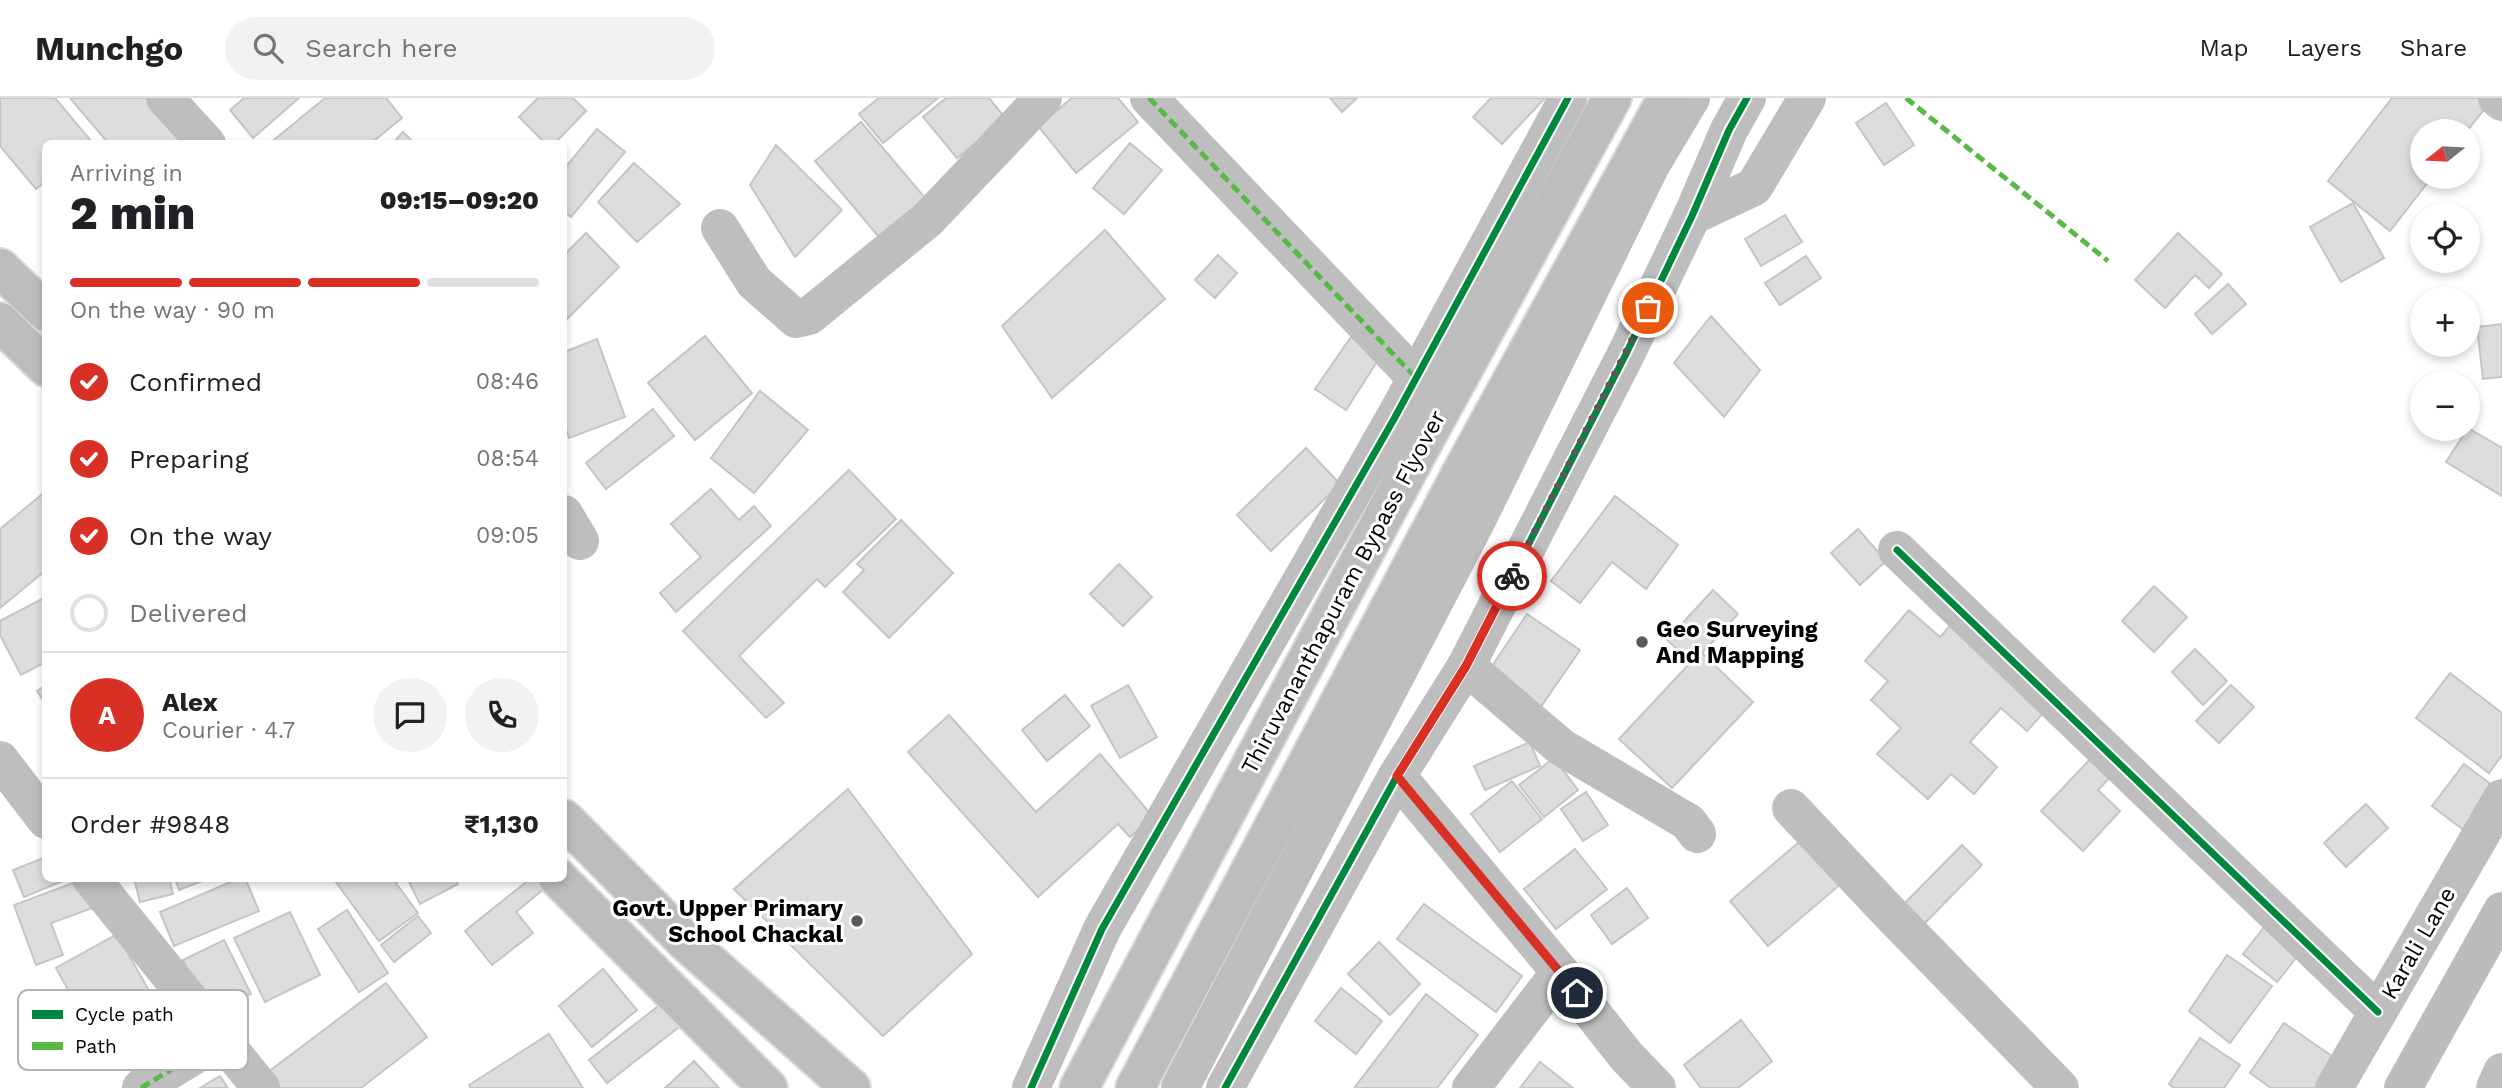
<!DOCTYPE html>
<html lang="en">
<head>
<meta charset="utf-8">
<style>
  :root { --surface:#fff; --page:#f2f2f2; --text:#202124; --muted:#757577; --line:#e0e0e0; --accent:#d93025 }
  body { margin:0; font-family:"Work Sans",sans-serif; background:var(--page); color:var(--text); height:100vh; display:flex; flex-direction:column; font-size:26px; white-space:nowrap }
  * { box-sizing:border-box; margin:0 }
  p { font-size:23px; color:var(--muted) }
  .icon { flex:none; width:38px; height:38px; fill:none; stroke:currentColor; stroke-width:2; stroke-linecap:round; stroke-linejoin:round }
  .map { position:relative; flex:1; overflow:hidden }
  .side { position:absolute; left:42px; top:42px; width:525px; height:742px; display:flex; flex-direction:column; background:var(--surface); border-radius:10px; box-shadow:0 4px 10px #0003 }
  .side>* { flex:none }
  .needle { width:46px; rotate:252deg }
  .controls { position:absolute; left:2410px; top:21px; display:grid; gap:14px }
  .controls a { display:grid; place-items:center; width:70px; height:70px; border-radius:50%; background:var(--surface); box-shadow:0 4px 10px #0003; font-size:35px }
  .pin { position:absolute; display:grid; place-items:center; width:60px; height:60px; color:#fff; margin:-30px; border:4px solid #fff; border-radius:50%; box-shadow:0 2px 7px #0007 }
  .courier { position:absolute; display:grid; place-items:center; width:70px; height:70px; margin:-35px; border:5px solid #d93025; border-radius:50%; background:#fff; color:#222; box-shadow:0 2px 9px #0007 }
  .head em { font-style:normal; font-weight:800 }
  .head div { display:flex; flex-direction:column-reverse }
  .head { display:flex; align-items:center; justify-content:space-between; height:119px; padding:0 28px }
  h1 { font-size:46px; font-weight:800; line-height:52px }
  .bar { display:grid; grid-template-columns:repeat(4,1fr); gap:10px 7px; align-content:center; height:84px; padding:0 28px }
  .bar i { height:9px; border-radius:5px; background:var(--line) }
  .bar .on { background:var(--accent) }
  .bar p { grid-column:span 4 }
  .line { display:flex; align-items:center; gap:18px; padding:0 28px; border-top:2px solid var(--line) }
  .line div { flex:1 }
  .round { display:grid; place-items:center; flex:none; width:74px; height:74px; border-radius:37px; background:var(--page) }
  ol { padding:0 28px; list-style:none }
  li { display:flex; align-items:center; gap:21px; height:77px }
  li p { margin-inline-start:auto }
  li .icon { padding:7px; border-radius:50%; background:var(--accent); color:#fff; stroke-width:4 }
  li:last-child { color:var(--muted) }
  li i { width:38px; height:38px; border:4px solid var(--line); border-radius:50% }
  header { display:flex; align-items:center; gap:42px; box-sizing:border-box; height:98px; padding:0 35px; background:var(--surface); border-bottom:2px solid var(--line) }
  header strong { font-size:33px }
  nav { display:flex; gap:38px; margin-inline-start:auto; font-size:24px }
  .search { width:490px; height:63px; background:var(--page); display:flex; align-items:center; gap:18px; box-sizing:border-box; padding:0 24px; border-radius:38px; color:var(--muted); font-size:26px }
  .map>svg:first-child { display:block }
  .lines { fill:none; stroke-linecap:round; stroke-linejoin:round }
  .canal { stroke:#bcbcbc; stroke-width:38 }
  .building { fill:#ddd; stroke:#c5c5c5; stroke-width:2 }
  .major-casing { stroke:#dbdbdb; stroke-width:42 }
  .highway-casing { stroke:#dbdbdb; stroke-width:42 }
  .minor { stroke:#bebebe; stroke-width:38 }
  .major { stroke:#bdbdbd; stroke-width:38 }
  .highway { stroke:#bdbdbd; stroke-width:38 }
  .quiet { stroke:#58b947; stroke-width:5; stroke-dasharray:10 5; stroke-linecap:butt }
  .cycleway-casing { stroke:#fff; stroke-width:11 }
  .cycleway { stroke:#00873e; stroke-width:7 }
  .done { stroke:#595959; stroke-width:7; stroke-dasharray:0 12.6 }
  .route { stroke:#d93025; stroke-width:9 }
  .poi-dot { fill:#595959; stroke:#fff; stroke-width:2.5 }
  .labels { text-anchor:middle; stroke-width:6; stroke-linejoin:round; paint-order:stroke }
  .street-label { font-size:23px; fill:#000; stroke:#fff }
  .poi-label { font-size:23px; font-weight:bold; fill:#000; stroke:#fff; text-anchor:start }
  .key { fill:#fff; stroke:#b2b2b2; stroke-width:2 }
  .key-label { font-size:19px; fill:#000 }
</style>
</head>
<body>
<header>
<strong>Munchgo</strong>
<div class="search"><svg class="icon" aria-label="search" viewBox="0 0 24 24"><circle cx="10" cy="10" r="6"/><path d="M15 15l6 6"/></svg>Search here</div>
<nav><a>Map</a><a>Layers</a><a>Share</a></nav>
</header>
<div class="map">
<svg width="2502" height="990" viewBox="0 0 2502 990">
  <rect width="100%" height="100%" fill="#fff"/>
  <g class="lines">
    <path class="canal" d="M2403,990L2502,813"/>
  </g>
  <g class="building">
    <path d="M0,0H55L92,44L46,46V83L36,91L0,48Z"/>
    <path d="M70,0H147L186,46H109Z"/>
    <path d="M244,0H299L253,40L230,12Z"/>
    <path d="M325,0H386L402,20L370,46H269Z"/>
    <path d="M538,0H573L586,13L554,46H546L519,19Z"/>
    <path d="M879,0H938L883,45L859,16Z"/>
    <path d="M946,0H989L1006,21L957,60L923,19Z"/>
    <path d="M1072,0H1118L1138,24L1076,75L1038,28Z"/>
    <path d="M1330,0H1357L1342,14Z"/>
    <path d="M1491,0H1545L1502,46L1473,19Z"/>
    <path d="M2392,0H2489L2492,2L2467,33H2422V79H2432L2390,133L2328,83Z"/>
    <path d="M1886,5L1914,47L1884,67L1856,25Z"/>
    <path d="M861,24L925,100L879,139L815,63Z"/>
    <path d="M597,31L625,54L571,119L564,113V71Z"/>
    <path d="M403,34L415,46H392Z"/>
    <path d="M1130,45L1162,72L1124,116L1093,90Z"/>
    <path d="M776,47L842,112L795,159L750,87Z"/>
    <path d="M634,65L680,106L637,144L598,104Z"/>
    <path d="M2353,105L2384,160L2341,184L2310,129Z"/>
    <path d="M1785,117L1802,144L1761,168L1745,141Z"/>
    <path d="M1105,132L1165,201L1052,300L1002,228Z"/>
    <path d="M586,135L619,169L564,224V157Z"/>
    <path d="M2178,135L2222,176L2209,190L2195,177L2165,210L2135,182Z"/>
    <path d="M1218,157L1237,175L1215,200L1195,182Z"/>
    <path d="M1806,158L1821,180L1780,207L1765,185Z"/>
    <path d="M2228,186L2246,206L2212,236L2195,216Z"/>
    <path d="M1711,218L1760,272L1724,319L1674,265Z"/>
    <path d="M2502,226V279L2483,281L2477,229Z"/>
    <path d="M705,238L752,295L695,342L648,285Z"/>
    <path d="M1351,239L1380,259L1346,312L1315,291Z"/>
    <path d="M597,241L625,319L569,340L564,325V254Z"/>
    <path d="M760,293L808,332L754,395L711,360Z"/>
    <path d="M653,311L674,338L606,391L586,365Z"/>
    <path d="M2468,330L2502,350V398L2446,364Z"/>
    <path d="M1306,350L1340,386L1271,453L1237,417Z"/>
    <path d="M849,372L896,421L825,489L817,481L739,558L784,605L766,620L683,533Z"/>
    <path d="M711,391L739,422L754,408L771,428L676,514L660,495L701,459L671,426Z"/>
    <path d="M46,393V472L0,510V431Z"/>
    <path d="M1615,398L1678,447L1646,491L1612,464L1580,505L1551,483Z"/>
    <path d="M901,422L953,475L889,540L843,494L864,472L857,466Z"/>
    <path d="M1858,431L1886,463L1860,487L1831,455Z"/>
    <path d="M1119,466L1152,499L1123,528L1090,496Z"/>
    <path d="M2154,488L2187,519L2154,554L2122,523Z"/>
    <path d="M1713,492L1738,516L1702,555L1753,604L1672,690L1619,641L1691,564L1667,542Z"/>
    <path d="M46,499V564L21,577L0,537V523Z"/>
    <path d="M1909,512L1940,539L1957,520L2052,605L2027,633L2001,610L1970,644L1997,669L1974,696L1951,676L1928,701L1877,656L1901,630L1871,602L1888,583L1865,563Z"/>
    <path d="M1527,516L1580,552L1540,610L1488,574Z"/>
    <path d="M2195,551L2227,583L2203,607L2172,574Z"/>
    <path d="M2450,575L2502,615V657L2489,675L2416,620Z"/>
    <path d="M46,587V607L37,593Z"/>
    <path d="M1128,587L1157,639L1120,660L1091,608Z"/>
    <path d="M2231,587L2254,609L2219,645L2196,623Z"/>
    <path d="M1065,597L1090,628L1047,663L1022,632Z"/>
    <path d="M949,617L1036,714L1100,656L1153,719L1130,739L1118,726L1038,799L908,654Z"/>
    <path d="M1530,644L1540,668L1485,692L1474,668Z"/>
    <path d="M2096,655L2116,673L2098,692L2120,713L2083,753L2041,713Z"/>
    <path d="M1554,660L1578,692L1544,719L1519,687Z"/>
    <path d="M2464,666L2497,691L2465,733L2432,708Z"/>
    <path d="M1512,683L1542,721L1500,754L1471,716Z"/>
    <path d="M848,691L972,856L883,938L734,791Z"/>
    <path d="M1586,694L1608,727L1583,743L1561,711Z"/>
    <path d="M2366,706L2388,730L2346,769L2324,745Z"/>
    <path d="M1805,739L1843,784L1768,848L1730,803Z"/>
    <path d="M1962,747L1982,767L1919,831L1899,811Z"/>
    <path d="M1575,751L1607,791L1556,831L1524,791Z"/>
    <path d="M46,759V780H62L63,783L24,799L13,772Z"/>
    <path d="M86,780L98,808L51,825L63,857L36,867L14,807Z"/>
    <path d="M134,780H169L173,796L140,804Z"/>
    <path d="M175,780H210L179,792Z"/>
    <path d="M240,780H245L259,813L174,848L160,814Z"/>
    <path d="M333,780H402L396,785L418,815L379,843Z"/>
    <path d="M407,780H455L458,786L420,806Z"/>
    <path d="M531,780H547L551,785L516,814L533,835L492,867L465,833Z"/>
    <path d="M1627,790L1648,820L1612,846L1591,817Z"/>
    <path d="M1424,806L1522,878L1496,914L1397,841Z"/>
    <path d="M347,812L388,875L359,894L318,831Z"/>
    <path d="M290,814L320,877L265,904L234,840Z"/>
    <path d="M418,818L431,835L394,864L381,847Z"/>
    <path d="M2269,823L2303,851L2277,884L2243,856Z"/>
    <path d="M117,836L148,891L87,926L56,870Z"/>
    <path d="M224,842L251,896L209,916L183,862Z"/>
    <path d="M1379,844L1420,886L1390,917L1348,876Z"/>
    <path d="M2227,857L2272,888L2230,945L2189,913Z"/>
    <path d="M603,871L637,912L592,949L559,908Z"/>
    <path d="M386,885L427,939L361,990H279L267,975Z"/>
    <path d="M1341,890L1382,923L1356,956L1315,923Z"/>
    <path d="M1426,896L1478,937L1437,990H1357L1355,989Z"/>
    <path d="M154,898L183,947L133,976L104,928Z"/>
    <path d="M670,899L688,922L607,985L589,962Z"/>
    <path d="M1741,922L1772,963L1738,990H1701L1684,967Z"/>
    <path d="M2284,925L2339,963L2321,990H2271L2250,975Z"/>
    <path d="M549,936L583,990H471L469,987Z"/>
    <path d="M2200,940L2240,967L2224,990H2174L2169,986Z"/>
    <path d="M694,963L719,990H665Z"/>
    <path d="M1540,964L1573,990H1520Z"/>
    <path d="M220,978L228,990H200Z"/>
  </g>
  <g class="lines">
    <defs>
      <g id="major">
        <path d="M0,170L46,214"/>
        <path d="M0,224L46,269"/>
        <path d="M564,721L686,844L851,990"/>
        <path d="M558,780L768,990"/>
      </g>
      <g id="highway">
        <path d="M1079,990L1420,350L1612,0"/>
        <path d="M1135,990L1464,370L1667,0"/>
      </g>
    </defs>
    <use href="#major" class="major-casing"/>
    <use href="#highway" class="highway-casing"/>
    <g class="minor">
      <path d="M165,0L207,46"/>
      <path d="M1149,0L1416,280"/>
      <path d="M2497,0L2502,4"/>
      <path d="M1692,118L1754,89L1807,0"/>
      <path d="M720,130L754,184L796,221L809,218L928,121L1043,0"/>
      <path d="M564,416L580,443"/>
      <path d="M1897,452L2378,914"/>
      <path d="M1466,568L1561,649L1688,724L1697,736"/>
      <path d="M0,662L46,722"/>
      <path d="M1397,678L1560,874L1627,959L1657,990"/>
      <path d="M1791,710L1884,809L2060,990"/>
      <path d="M91,780L261,990"/>
      <path d="M141,990L221,941"/>
      <path d="M1031,990L1102,831L1394,321L1568,0"/>
      <path d="M1180,990L1476,424L1651,67L1691,0"/>
      <path d="M1225,990L1397,678L1466,568L1626,256L1692,118L1729,32L1747,0"/>
      <path d="M1471,990L1560,874"/>
      <path d="M2334,990L2502,700"/>
      <path d="M2495,990L2502,974"/>
    </g>
    <use href="#major" class="major"/>
    <use href="#highway" class="highway"/>
    <g class="quiet">
      <path d="M1149,0L1416,280"/>
      <path d="M1906,0L2108,163"/>
      <path d="M141,990L221,941"/>
    </g>
    <defs>
      <g id="cycleway">
        <path d="M1897,452L2378,914"/>
        <path d="M1031,990L1102,831L1394,321L1568,0"/>
        <path d="M1225,990L1397,678L1466,568L1626,256L1692,118L1729,32L1747,0"/>
      </g>
    </defs>
    <use href="#cycleway" class="cycleway-casing"/>
    <use href="#cycleway" class="cycleway"/>
  </g>
  <g class="lines">
    <path class="done" d="M1512,478L1648,210"/>
    <path class="route" d="M1512,478L1466,568L1397,678L1577,895"/>
  </g>
  <g class="poi-dot">
    <circle cx="1642" cy="544" r="7"/>
    <circle cx="857" cy="823" r="7"/>
  </g>
  <g class="labels">
    <g class="street-label">
      <text transform="translate(1343 494) rotate(-62)" y="8">Thiruvananthapuram Bypass Flyover</text>
      <text transform="translate(2418 845) rotate(-60)" y="8">Karali Lane</text>
    </g>
    <g class="poi-label">
      <text x="1656" y="539">Geo Surveying<tspan x="1656" dy="26">And Mapping</tspan></text>
      <text x="843" y="818" text-anchor="end">Govt. Upper Primary<tspan x="843" dy="26">School Chackal</tspan></text>
    </g>
  </g>
  <rect x="18" y="892" width="230" height="80" rx="10" class="key"/>
  <rect x="32" y="912" width="31" height="9" fill="#00873e"/>
  <rect x="32" y="944" width="31" height="8" fill="#58b947"/>
  <g class="key-label">
    <text x="75" y="923">Cycle path</text>
    <text x="75" y="955">Path</text>
  </g>
</svg>
<div class="controls">
<a><svg class="needle" viewBox="-14 -14 28 28"><path d="M0-13l5 13h-10z" fill="#e53935"/><path d="M0 13l5-13h-10z" fill="#757577"/></svg></a>
<a><svg class="icon" aria-label="locate" viewBox="0 0 24 24"><circle cx="12" cy="12" r="6"/><path d="M12 2v4M12 18v4M2 12h4M18 12h4"/></svg></a>
<a>+</a>
<a>−</a>
</div>
<div class="pin" style="left:1648px;top:210px;background:#ea580c"><svg class="icon" aria-label="bag" viewBox="0 0 24 24"><path d="M5 8h14l-1 12H6zM9 8a3 3 0 0 1 6 0"/></svg></div>
<div class="pin" style="left:1577px;top:895px;background:#1f2937"><svg class="icon" aria-label="home" viewBox="0 0 24 24"><path d="M3 11l9-7 9 7M6 9v11h12V9"/></svg></div>
<div class="courier" style="left:1512px;top:478px"><svg class="icon" aria-label="bike" viewBox="0 0 24 24"><circle cx="6" cy="16" r="4"/><circle cx="18" cy="16" r="4"/><path d="M6 16l4-8h5l3 8M10 8l3 8H6M13 5h3"/></svg></div>
<section class="side">
<div class="head"><div><h1>2 min</h1><p>Arriving in</p></div><em>09:15–09:20</em></div>
<div class="bar"><i class="on"></i><i class="on"></i><i class="on"></i><i></i><p>On the way · 90 m</p></div>
<ol>
<li><svg class="icon" aria-label="check" viewBox="0 0 24 24"><path d="M5 12l5 5 9-10"/></svg>Confirmed<p>08:46</p></li>
<li><svg class="icon" aria-label="check" viewBox="0 0 24 24"><path d="M5 12l5 5 9-10"/></svg>Preparing<p>08:54</p></li>
<li><svg class="icon" aria-label="check" viewBox="0 0 24 24"><path d="M5 12l5 5 9-10"/></svg>On the way<p>09:05</p></li>
<li><i></i>Delivered</li>
</ol>
<div class="line" style="height:126px"><b class="round" style="background:var(--accent);color:#fff">A</b><div><b>Alex</b><p>Courier · 4.7</p></div><a class="round"><svg class="icon" aria-label="chat" viewBox="0 0 24 24"><path d="M4 5h16v11H9l-5 4z"/></svg></a><a class="round"><svg class="icon" aria-label="phone" viewBox="0 0 24 24"><path d="M5 4h4l2 5-3 2q2 4 5 5l2-3 5 2v4C11 20 4 13 5 4z"/></svg></a></div>
<div class="line" style="height:91px"><div>Order #9848</div><b>₹1,130</b></div>
</section>
</div>
</body>
</html>
